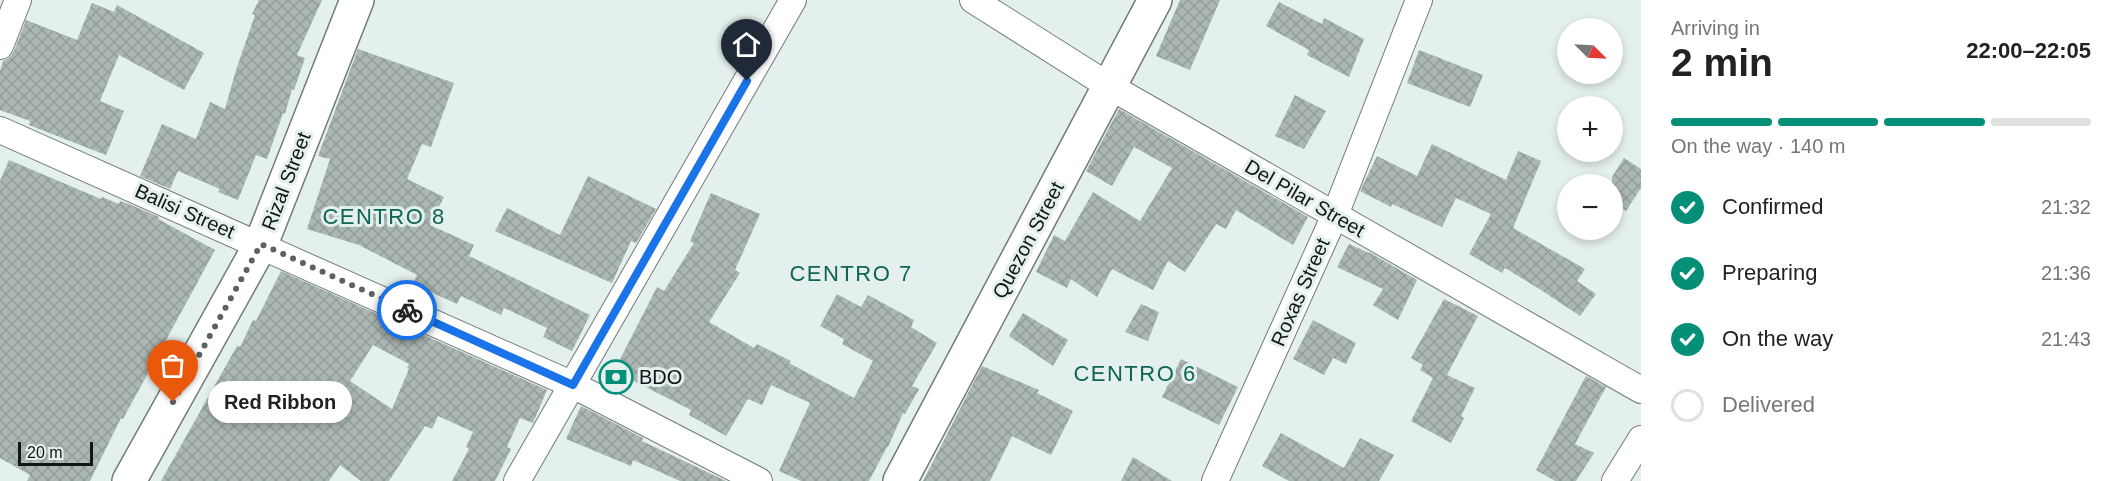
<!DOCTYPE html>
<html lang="en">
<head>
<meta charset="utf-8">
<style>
  :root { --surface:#fff; --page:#f2f2f2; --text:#222; --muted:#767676; --line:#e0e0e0; --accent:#048f79 }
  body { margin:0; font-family:Arial,sans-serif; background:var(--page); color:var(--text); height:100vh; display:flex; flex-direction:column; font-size:22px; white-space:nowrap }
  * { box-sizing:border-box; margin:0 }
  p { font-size:20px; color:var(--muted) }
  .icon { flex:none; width:33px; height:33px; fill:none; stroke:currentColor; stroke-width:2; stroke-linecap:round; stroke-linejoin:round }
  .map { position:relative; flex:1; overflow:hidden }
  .sheet { display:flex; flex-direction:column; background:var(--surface); width:480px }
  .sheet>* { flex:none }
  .needle { width:39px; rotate:114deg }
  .tools { position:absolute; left:1557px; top:18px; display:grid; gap:12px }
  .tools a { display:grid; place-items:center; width:66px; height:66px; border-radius:50%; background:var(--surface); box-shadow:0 3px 9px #0003; font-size:30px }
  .scale { position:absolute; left:18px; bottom:15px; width:75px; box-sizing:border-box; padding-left:6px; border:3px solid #121615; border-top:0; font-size:16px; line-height:21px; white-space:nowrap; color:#121615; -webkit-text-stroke:4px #e4f0ed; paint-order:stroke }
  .pin { position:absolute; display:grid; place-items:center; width:51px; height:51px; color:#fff; margin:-62px -26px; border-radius:50% 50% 50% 0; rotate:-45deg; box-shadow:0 0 6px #0007 }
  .pin .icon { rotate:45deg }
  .courier { position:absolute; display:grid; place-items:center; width:60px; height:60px; margin:-30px; border:4px solid #1a73e8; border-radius:50%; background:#fff; color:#222; box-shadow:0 2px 8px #0007 }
  .bubble { position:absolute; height:42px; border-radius:21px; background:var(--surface); box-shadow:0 3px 9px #0003; font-size:20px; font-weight:600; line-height:42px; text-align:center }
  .head em { font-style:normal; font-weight:600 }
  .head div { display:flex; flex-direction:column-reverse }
  .head { display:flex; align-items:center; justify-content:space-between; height:102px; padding:0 30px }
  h1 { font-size:39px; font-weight:600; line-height:45px }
  .bar { display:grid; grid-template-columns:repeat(4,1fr); gap:9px 6px; align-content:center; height:72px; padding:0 30px }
  .bar i { height:8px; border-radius:4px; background:var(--line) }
  .bar .on { background:var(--accent) }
  .bar p { grid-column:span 4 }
  ol { padding:0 30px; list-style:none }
  li { display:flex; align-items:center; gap:18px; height:66px }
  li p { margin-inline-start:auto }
  li .icon { padding:6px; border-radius:50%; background:var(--accent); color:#fff; stroke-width:4 }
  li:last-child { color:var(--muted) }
  li i { width:33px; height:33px; border:3px solid var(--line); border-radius:50% }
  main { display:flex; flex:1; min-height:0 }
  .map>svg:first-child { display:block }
  .building { fill:url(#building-cross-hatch); fill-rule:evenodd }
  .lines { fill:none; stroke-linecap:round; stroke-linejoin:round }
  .minor-casing { stroke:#717b78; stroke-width:28 }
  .tertiary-casing { stroke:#717b78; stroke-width:36 }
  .minor { stroke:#fff; stroke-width:26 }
  .tertiary { stroke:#fff; stroke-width:33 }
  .done { stroke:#5c6261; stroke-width:6; stroke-dasharray:0 10.8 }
  .route { stroke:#1a73e8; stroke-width:8 }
  .labels { text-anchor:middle; stroke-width:6; stroke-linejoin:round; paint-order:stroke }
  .street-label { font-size:20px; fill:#121615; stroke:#e4f0ed }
  .poi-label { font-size:20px; fill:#121615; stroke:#e4f0ed; text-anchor:start }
  .quarter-label { font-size:22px; letter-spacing:1.5px; fill:#0f6555; stroke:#e4f0ed }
</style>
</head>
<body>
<main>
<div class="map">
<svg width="1641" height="481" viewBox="0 0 1641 481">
  <defs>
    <pattern id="building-cross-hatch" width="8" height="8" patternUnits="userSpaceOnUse" patternTransform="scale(1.5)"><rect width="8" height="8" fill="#abb7b3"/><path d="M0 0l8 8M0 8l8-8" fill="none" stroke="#929d99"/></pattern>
  </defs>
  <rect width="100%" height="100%" fill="#e4f0ed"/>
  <g class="building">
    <path d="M259,0H322L297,55L305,58L294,90L292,89L285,114L283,113L267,159L256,155L238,200L218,192L220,189L178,171L170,189L140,176L162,124L196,139L210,102L225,109L236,70L255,15L252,14Z"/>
    <path d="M1180,0H1220L1190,70L1156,56Z"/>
    <path d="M1279,2L1322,24L1324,18L1364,39L1349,77L1307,55L1309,50L1266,26Z"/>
    <path d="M92,3L114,12L117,5L204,53L184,90L119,55L100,101L124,111L106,155L29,125L30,121L0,110V71L3,61L10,57L14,51L26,20L77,40Z"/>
    <path d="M358,49L454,83L431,147L422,144L407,179L444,197L430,225L474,245L469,256L590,315L572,351L543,337L547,328L504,308L501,315L461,296L457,304L413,284L417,275L359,245L307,229L330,159L318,156Z"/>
    <path d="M1419,50L1483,75L1470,107L1407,83Z"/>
    <path d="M1295,95L1326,111L1304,149L1275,136Z"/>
    <path d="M1119,109L1308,217L1293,245L1236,210L1226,229L1216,224L1185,272L1168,261L1153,290L1112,269L1097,297L1071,279L1067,288L1036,272L1054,235L1065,241L1093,192L1140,221L1172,168L1134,147L1112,186L1086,171Z"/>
    <path d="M1432,144L1506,180L1518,151L1541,161L1513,228L1585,269L1577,281L1596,294L1580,316L1541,290L1505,268L1502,273L1469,254L1491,214L1456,198L1442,227L1392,204L1391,207L1360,191L1377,156L1417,176Z"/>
    <path d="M1624,158L1641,169V188L1626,211L1612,202V177Z"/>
    <path d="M9,160L101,199L102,197L119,204L120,201L129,204L159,217L158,219L215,250L123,419L121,418L90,481H27L30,475L0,458V181Z"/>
    <path d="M588,176L656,209L636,243L631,241L612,283L495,231L507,208L560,235Z"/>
    <path d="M711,193L760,214L735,270L740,273L709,322L754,348L757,344L791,361L789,363L854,398L873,361L842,344L844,339L820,326L837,294L861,307L868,295L914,320L911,327L937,343L912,386L919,389L905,414L903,413L888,447H887L869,481H801L779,471L810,403L771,385L762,405L748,399L726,436L689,415L691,410L614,371L657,287L664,291L694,243L690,241Z"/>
    <path d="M1349,244L1369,253V252L1417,280L1398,320L1373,305L1383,289L1337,267Z"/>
    <path d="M281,271L547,390L533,423L520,418L507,447L511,449L495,481H452L469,449L466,447L473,432L438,416L432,429L425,426L389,481H361L340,465L329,481H161L237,346L240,347L253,320L256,321ZM373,345L409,364L407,368L409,369L392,409L350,381Z"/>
    <path d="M1444,299L1478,316L1447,375L1475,388L1461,416L1464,418L1451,443L1411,421L1433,378L1420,370L1423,365L1411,358Z"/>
    <path d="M1141,304L1159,312L1148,341L1125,332Z"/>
    <path d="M1023,313L1068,340L1053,366L1009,336Z"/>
    <path d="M1313,320L1356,343L1346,364L1333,358L1324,375L1293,359Z"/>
    <path d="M1181,359L1238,387L1219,425L1162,397Z"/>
    <path d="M982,366L1039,390L1037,393L1073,411L1051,455L1012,436L990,481H923Z"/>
    <path d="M1586,376L1606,387L1575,444L1594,453L1576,481H1555L1536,470Z"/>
    <path d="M581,406L643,438L642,441L726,481H680L633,460L631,466L566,439Z"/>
    <path d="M1281,433L1344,468L1360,438L1394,455L1379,481H1289L1262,466Z"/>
    <path d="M1133,457L1172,481H1121Z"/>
  </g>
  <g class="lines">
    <defs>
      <g id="minor">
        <path d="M973,0L1109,86L1641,390"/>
        <path d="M0,46L18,0"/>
        <path d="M0,130L573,385L759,481"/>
        <path d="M517,481L793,0"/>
        <path d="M1215,481L1335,215L1419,0"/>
        <path d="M1615,481L1641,439"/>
      </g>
      <g id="tertiary">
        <path d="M129,481L261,244L357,0"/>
        <path d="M900,481L1155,0"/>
      </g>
    </defs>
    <use href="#minor" class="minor-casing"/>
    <use href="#tertiary" class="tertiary-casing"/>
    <use href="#minor" class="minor"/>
    <use href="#tertiary" class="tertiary"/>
  </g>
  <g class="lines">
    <path class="done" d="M173,402L261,244L407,310"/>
    <path class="route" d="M407,310L573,385L747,81"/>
  </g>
  <defs>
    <symbol id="bank-ring" viewBox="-11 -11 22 22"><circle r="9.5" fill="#e4f0ed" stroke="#048f79" stroke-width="1.5"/><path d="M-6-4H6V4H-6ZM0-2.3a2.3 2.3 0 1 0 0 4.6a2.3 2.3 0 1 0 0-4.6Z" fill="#048f79"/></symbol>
  </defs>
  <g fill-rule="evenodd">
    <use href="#bank-ring" x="597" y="358" width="38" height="38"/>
  </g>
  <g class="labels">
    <g class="street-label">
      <text transform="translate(286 181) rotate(-69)" y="7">Rizal Street</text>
      <text transform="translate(1305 198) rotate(30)" y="7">Del Pilar Street</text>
      <text transform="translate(185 211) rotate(24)" y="7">Balisi Street</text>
      <text transform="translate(1028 240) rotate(-62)" y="7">Quezon Street</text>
      <text transform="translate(1300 292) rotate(-66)" y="7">Roxas Street</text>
    </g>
    <g class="poi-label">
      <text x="639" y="384">BDO</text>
    </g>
    <g class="quarter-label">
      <text x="384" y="224">CENTRO 8</text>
      <text x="851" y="281">CENTRO 7</text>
      <text x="1135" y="381">CENTRO 6</text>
    </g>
  </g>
</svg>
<div class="tools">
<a><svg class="needle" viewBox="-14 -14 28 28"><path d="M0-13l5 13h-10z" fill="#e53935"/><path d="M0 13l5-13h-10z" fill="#767676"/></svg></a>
<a>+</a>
<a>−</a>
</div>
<div class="scale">20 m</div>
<div class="pin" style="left:173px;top:402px;background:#ea580c"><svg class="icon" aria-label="bag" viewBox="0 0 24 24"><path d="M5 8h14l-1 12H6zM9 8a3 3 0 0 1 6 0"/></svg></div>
<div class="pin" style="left:747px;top:81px;background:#1f2937"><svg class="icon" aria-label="home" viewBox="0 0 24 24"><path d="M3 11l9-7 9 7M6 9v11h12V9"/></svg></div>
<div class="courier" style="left:407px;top:310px"><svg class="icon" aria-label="bike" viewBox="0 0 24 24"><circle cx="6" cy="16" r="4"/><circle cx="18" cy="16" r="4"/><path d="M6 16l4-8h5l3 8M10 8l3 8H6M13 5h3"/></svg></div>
<div class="bubble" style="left:208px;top:381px;width:144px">Red Ribbon</div>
</div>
<section class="sheet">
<div class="head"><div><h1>2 min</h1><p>Arriving in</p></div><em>22:00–22:05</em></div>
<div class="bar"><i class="on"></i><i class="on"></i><i class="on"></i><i></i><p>On the way · 140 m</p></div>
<ol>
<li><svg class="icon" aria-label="check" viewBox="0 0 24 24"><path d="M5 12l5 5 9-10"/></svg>Confirmed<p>21:32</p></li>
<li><svg class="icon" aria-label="check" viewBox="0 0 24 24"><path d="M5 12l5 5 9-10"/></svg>Preparing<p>21:36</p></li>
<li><svg class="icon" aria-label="check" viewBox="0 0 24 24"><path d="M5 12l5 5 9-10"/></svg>On the way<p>21:43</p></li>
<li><i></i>Delivered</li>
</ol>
</section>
</main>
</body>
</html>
